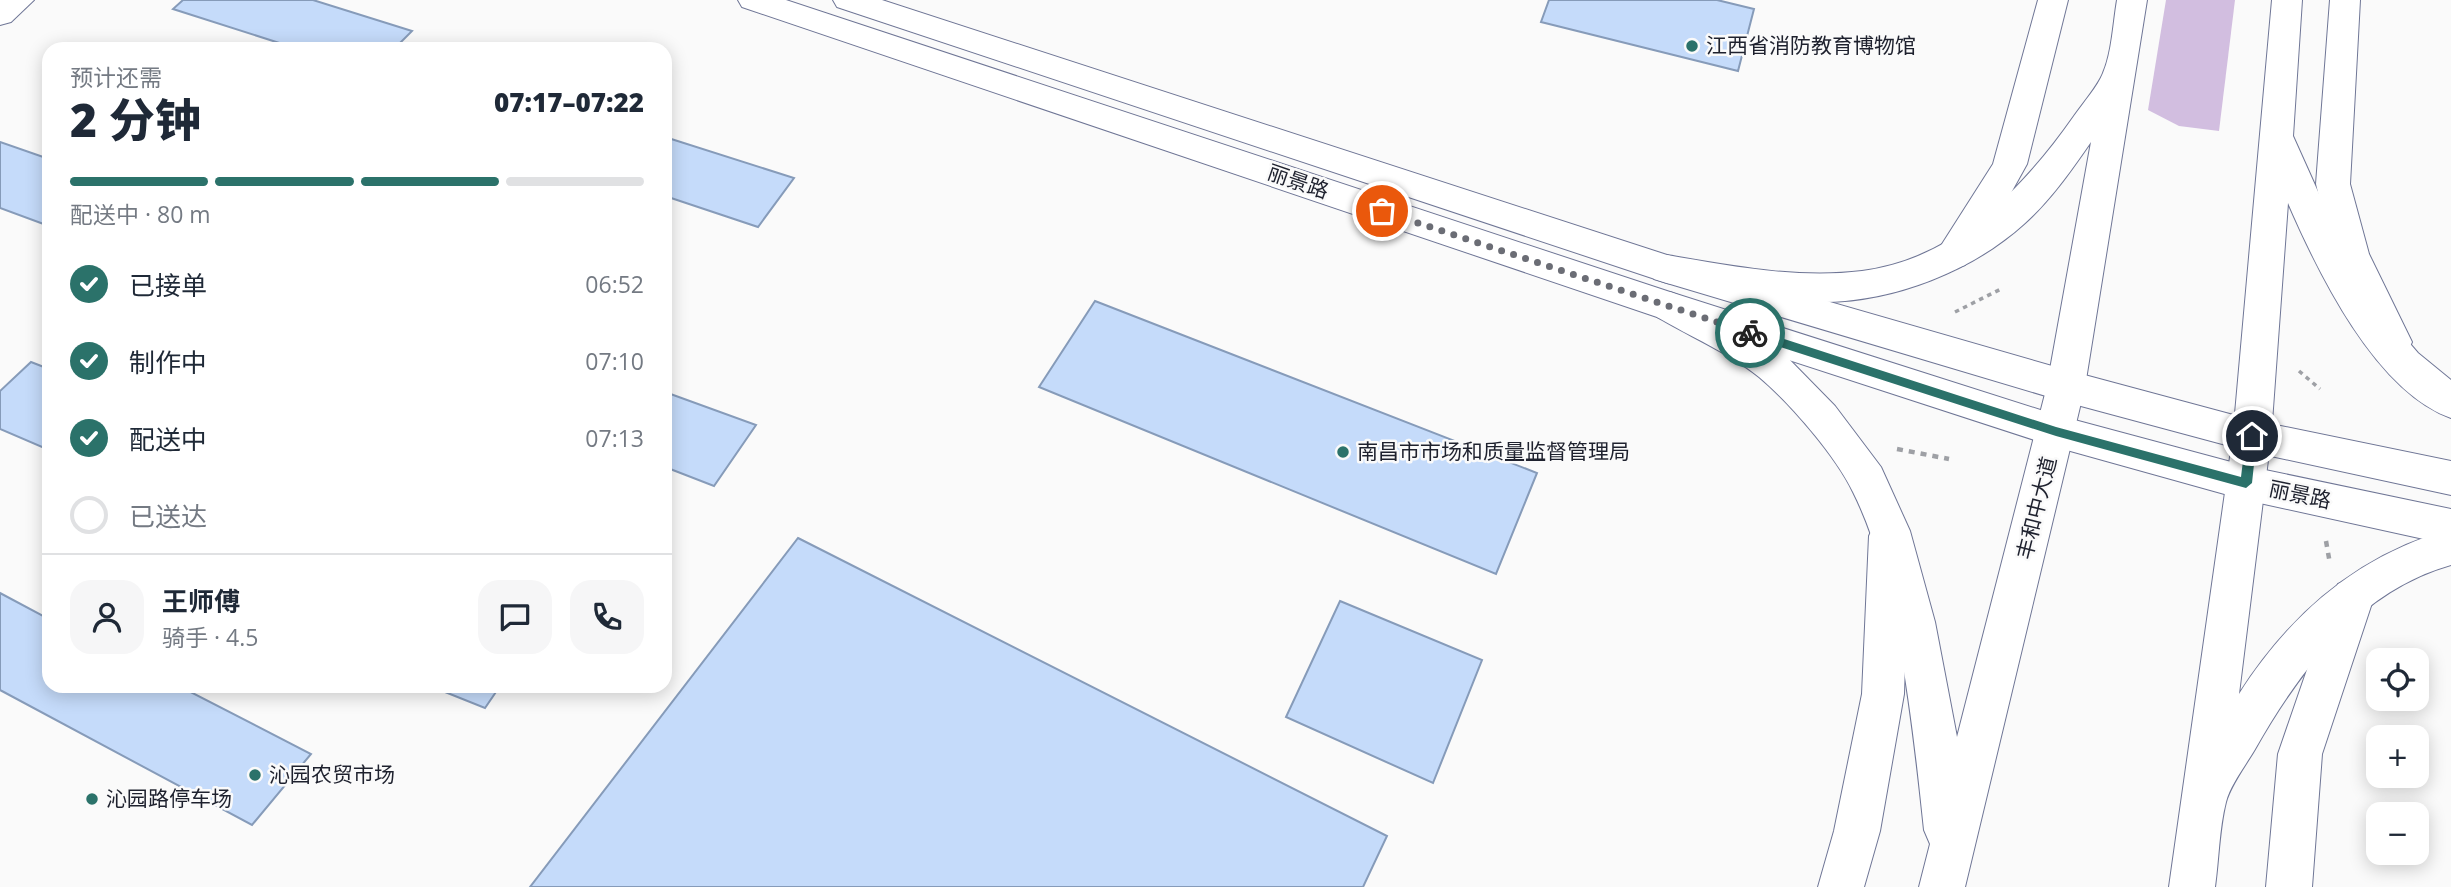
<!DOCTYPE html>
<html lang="zh">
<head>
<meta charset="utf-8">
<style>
  :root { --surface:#fff; --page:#f6f6f7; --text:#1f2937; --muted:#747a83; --line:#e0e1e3; --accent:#2b726a }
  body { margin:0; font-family:"Open Sans","Noto Sans SC",sans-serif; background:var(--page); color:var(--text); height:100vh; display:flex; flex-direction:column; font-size:26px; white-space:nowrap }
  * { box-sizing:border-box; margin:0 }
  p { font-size:23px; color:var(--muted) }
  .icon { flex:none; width:38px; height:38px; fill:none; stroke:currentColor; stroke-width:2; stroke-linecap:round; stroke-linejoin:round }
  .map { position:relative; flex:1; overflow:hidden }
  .drawer { position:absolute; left:42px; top:42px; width:630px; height:651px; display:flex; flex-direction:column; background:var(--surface); border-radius:21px; box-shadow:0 4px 18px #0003 }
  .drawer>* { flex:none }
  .fabs { position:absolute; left:2366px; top:648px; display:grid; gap:14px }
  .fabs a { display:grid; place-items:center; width:63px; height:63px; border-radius:14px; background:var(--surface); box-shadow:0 4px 18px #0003; font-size:35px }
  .pin { position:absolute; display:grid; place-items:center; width:60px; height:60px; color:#fff; margin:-30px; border:4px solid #fff; border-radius:50%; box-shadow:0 2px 7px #0007 }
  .courier { position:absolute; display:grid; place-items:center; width:70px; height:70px; margin:-35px; border:5px solid #2b726a; border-radius:50%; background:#fff; color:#222; box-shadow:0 2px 9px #0007 }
  .headline em { font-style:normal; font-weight:800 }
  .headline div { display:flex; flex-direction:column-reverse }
  .headline { display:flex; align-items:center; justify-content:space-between; height:119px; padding:0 28px }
  h1 { font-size:46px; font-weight:800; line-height:52px }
  .bar { display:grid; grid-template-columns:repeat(4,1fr); gap:10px 7px; align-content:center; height:84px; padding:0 28px }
  .bar i { height:9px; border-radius:5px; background:var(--line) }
  .bar .active { background:var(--accent) }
  .bar p { grid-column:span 4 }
  .line { display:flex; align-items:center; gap:18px; padding:0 28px; border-top:2px solid var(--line) }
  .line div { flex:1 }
  .round { display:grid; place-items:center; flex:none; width:74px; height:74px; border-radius:21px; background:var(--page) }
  ol { padding:0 28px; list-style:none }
  li { display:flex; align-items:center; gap:21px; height:77px }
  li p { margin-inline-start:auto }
  li .icon { padding:7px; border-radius:50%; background:var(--accent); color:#fff; stroke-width:4 }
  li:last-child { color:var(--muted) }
  li i { width:38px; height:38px; border:4px solid var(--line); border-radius:50% }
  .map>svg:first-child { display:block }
  .green { fill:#d2bee0 }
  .building { fill:#c5dbfa; stroke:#869bb9; stroke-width:2 }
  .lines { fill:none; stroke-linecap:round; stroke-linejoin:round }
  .tertiary-casing { stroke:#6f7696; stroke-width:2 }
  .secondary-casing { stroke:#6f7696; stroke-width:2 }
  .primary-casing { stroke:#6f7696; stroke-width:2 }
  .path-far1 { stroke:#9ea0a5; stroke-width:3.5; stroke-dasharray:4.5 4.5; stroke-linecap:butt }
  .path { stroke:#9ea0a5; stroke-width:4.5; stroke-dasharray:6 6; stroke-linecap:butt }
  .tertiary { fill:#fff; fill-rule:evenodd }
  .secondary { fill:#fff; fill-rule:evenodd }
  .primary { fill:#fff; fill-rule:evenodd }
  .route { fill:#2b726a }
  .done { stroke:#6b6d75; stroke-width:7; stroke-dasharray:0 12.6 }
  .poi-dot { fill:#2b726a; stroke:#fafafa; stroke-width:2.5 }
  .labels { text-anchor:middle; stroke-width:5; stroke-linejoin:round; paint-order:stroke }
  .poi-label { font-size:21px; fill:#1e212e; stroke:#fafafa; text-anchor:start }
  .street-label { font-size:21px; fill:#1e212e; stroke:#fafafa }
</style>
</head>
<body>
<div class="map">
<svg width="2451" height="887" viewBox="0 0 2451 887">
  <rect width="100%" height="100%" fill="#fafafa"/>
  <path class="green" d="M2166,0H2235L2219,131L2179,126L2148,110Z"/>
  <g class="building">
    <path d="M183,0H313L412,31L394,49H298L173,9Z"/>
    <path d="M1549,0H1717L1754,9L1738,71L1541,22Z"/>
    <path d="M665,137L794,178L758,227L665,196Z"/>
    <path d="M0,142L49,159V226L0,208Z"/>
    <path d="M1095,301L1537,473L1496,574L1039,387Z"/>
    <path d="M31,362L49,369V450L0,429V391Z"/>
    <path d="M665,392L756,425L714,486L665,467Z"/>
    <path d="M798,538L1387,836L1363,887H530Z"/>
    <path d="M0,593L49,619V686H179L311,754L252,825L0,690Z"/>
    <path d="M1340,601L1482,660L1433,783L1286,717Z"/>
    <path d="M430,686H500L485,708Z"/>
  </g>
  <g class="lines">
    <defs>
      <g id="tertiary">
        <path d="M0,0H34L11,22L0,25Z"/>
        <path d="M738,0H786L1670,292L2056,415L2246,466L2451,509V545L2246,500L2056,447L1657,317L742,7Z"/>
        <path d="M833,0H882L1667,255L2066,370L2252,420L2451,461V495L2252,452L2066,402L1667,283L837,7Z"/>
      </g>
      <g id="secondary">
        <path d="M2038,0H2068L2027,164L1996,220L1965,265L1953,269L1941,265L1935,255L1993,164Z"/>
        <path d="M2330,0H2360L2350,184L2369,254L2412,342L2407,353L2394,357L2381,353L2333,254L2316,184Z"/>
        <path d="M1889,518L1903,523L1909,536L1904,694L1880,831L1864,887H1818L1834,831L1862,694L1869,536L1875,523Z"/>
        <path d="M2353,578L2368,584L2374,597L2322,754L2312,887H2266L2278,754L2332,597L2338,584Z"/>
      </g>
      <g id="primary">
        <path d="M2117,0H2147L2085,386L1965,887H1919L1930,844L1924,830C1913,727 1899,584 1853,492C1836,456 1789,402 1759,377C1731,354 1689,336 1657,317L1652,307L1657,297L1670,292L1683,297L1784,354L1835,406L1881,467L1910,531L1935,622L1957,737L2047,386L2091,142C2071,171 2050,201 2024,224C1972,271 1895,301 1825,302C1772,303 1719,292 1667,283L1654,279L1649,269L1654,259L1667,255C1731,266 1797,279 1862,271C1955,259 2023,189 2074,116C2083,103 2098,86 2103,73C2112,52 2113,23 2117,0Z"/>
        <path d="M2272,0H2302L2293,136L2346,254L2376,304L2418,353L2451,380V418C2375,391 2318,272 2288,203L2271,436L2239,694C2290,614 2358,555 2451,529V565C2359,591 2299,671 2254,751C2245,766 2230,786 2226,802C2219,829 2219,859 2215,887H2169L2233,436Z"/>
      </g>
    </defs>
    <use href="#tertiary" class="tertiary-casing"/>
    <use href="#secondary" class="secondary-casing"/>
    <use href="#primary" class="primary-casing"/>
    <g class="path-far1">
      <path d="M1955,312L2003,288"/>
      <path d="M2299,371L2320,389"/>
    </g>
    <g class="path">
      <path d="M1897,449L1949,459"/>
      <path d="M2326,541L2330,564"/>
    </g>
    <use href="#tertiary" class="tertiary"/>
    <use href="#secondary" class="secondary"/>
    <use href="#primary" class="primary"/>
  </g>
  <path class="route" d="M1750,328L2056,427L2241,477L2246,436L2252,431L2257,436L2252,483L2246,488L2056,436L1746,336V330Z"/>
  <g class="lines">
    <path class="done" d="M1382,211L1750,333"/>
  </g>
  <g class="poi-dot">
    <circle cx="1692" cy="46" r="7"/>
    <circle cx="1343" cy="452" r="7"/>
    <circle cx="255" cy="775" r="7"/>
    <circle cx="92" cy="799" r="7"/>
  </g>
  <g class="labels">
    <g class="poi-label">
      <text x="1706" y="53">江西省消防教育博物馆</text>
      <text x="1357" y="459">南昌市市场和质量监督管理局</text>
      <text x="269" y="782">沁园农贸市场</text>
      <text x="106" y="806">沁园路停车场</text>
    </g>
    <g class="street-label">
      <text transform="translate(1298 182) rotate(19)" y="7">丽景路</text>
      <text transform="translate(2300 495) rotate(12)" y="7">丽景路</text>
      <text transform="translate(2037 508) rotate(-76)" y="7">丰和中大道</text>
    </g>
  </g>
</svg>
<div class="fabs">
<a><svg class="icon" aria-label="locate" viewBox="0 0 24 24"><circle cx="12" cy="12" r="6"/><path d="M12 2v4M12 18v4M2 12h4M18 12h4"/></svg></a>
<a>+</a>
<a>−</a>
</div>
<div class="pin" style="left:1382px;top:211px;background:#ea580c"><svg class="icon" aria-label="bag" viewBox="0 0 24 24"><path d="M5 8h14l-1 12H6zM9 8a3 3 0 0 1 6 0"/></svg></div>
<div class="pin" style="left:2252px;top:436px;background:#1f2937"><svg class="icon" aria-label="home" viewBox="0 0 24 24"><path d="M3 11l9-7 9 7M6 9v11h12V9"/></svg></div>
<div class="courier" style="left:1750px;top:333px"><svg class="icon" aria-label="bike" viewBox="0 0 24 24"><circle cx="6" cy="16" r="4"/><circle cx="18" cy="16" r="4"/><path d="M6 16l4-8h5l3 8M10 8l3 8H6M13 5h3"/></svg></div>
<section class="drawer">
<div class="headline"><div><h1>2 分钟</h1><p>预计还需</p></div><em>07:17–07:22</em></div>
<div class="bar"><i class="active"></i><i class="active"></i><i class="active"></i><i></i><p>配送中 · 80 m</p></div>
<ol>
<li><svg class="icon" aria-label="check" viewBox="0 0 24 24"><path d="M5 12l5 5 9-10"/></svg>已接单<p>06:52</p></li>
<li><svg class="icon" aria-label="check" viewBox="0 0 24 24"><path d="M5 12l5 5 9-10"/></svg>制作中<p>07:10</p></li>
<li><svg class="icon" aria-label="check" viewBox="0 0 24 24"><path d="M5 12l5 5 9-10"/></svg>配送中<p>07:13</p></li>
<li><i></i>已送达</li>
</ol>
<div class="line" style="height:126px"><a class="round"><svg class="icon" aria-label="person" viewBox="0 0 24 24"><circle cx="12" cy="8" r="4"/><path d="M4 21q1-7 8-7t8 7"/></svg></a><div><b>王师傅</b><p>骑手 · 4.5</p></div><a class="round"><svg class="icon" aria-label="chat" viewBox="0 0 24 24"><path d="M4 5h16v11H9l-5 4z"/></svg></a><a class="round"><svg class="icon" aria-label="phone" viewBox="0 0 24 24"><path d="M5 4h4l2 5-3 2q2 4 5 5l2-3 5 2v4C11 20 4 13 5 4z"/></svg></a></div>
</section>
</div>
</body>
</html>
